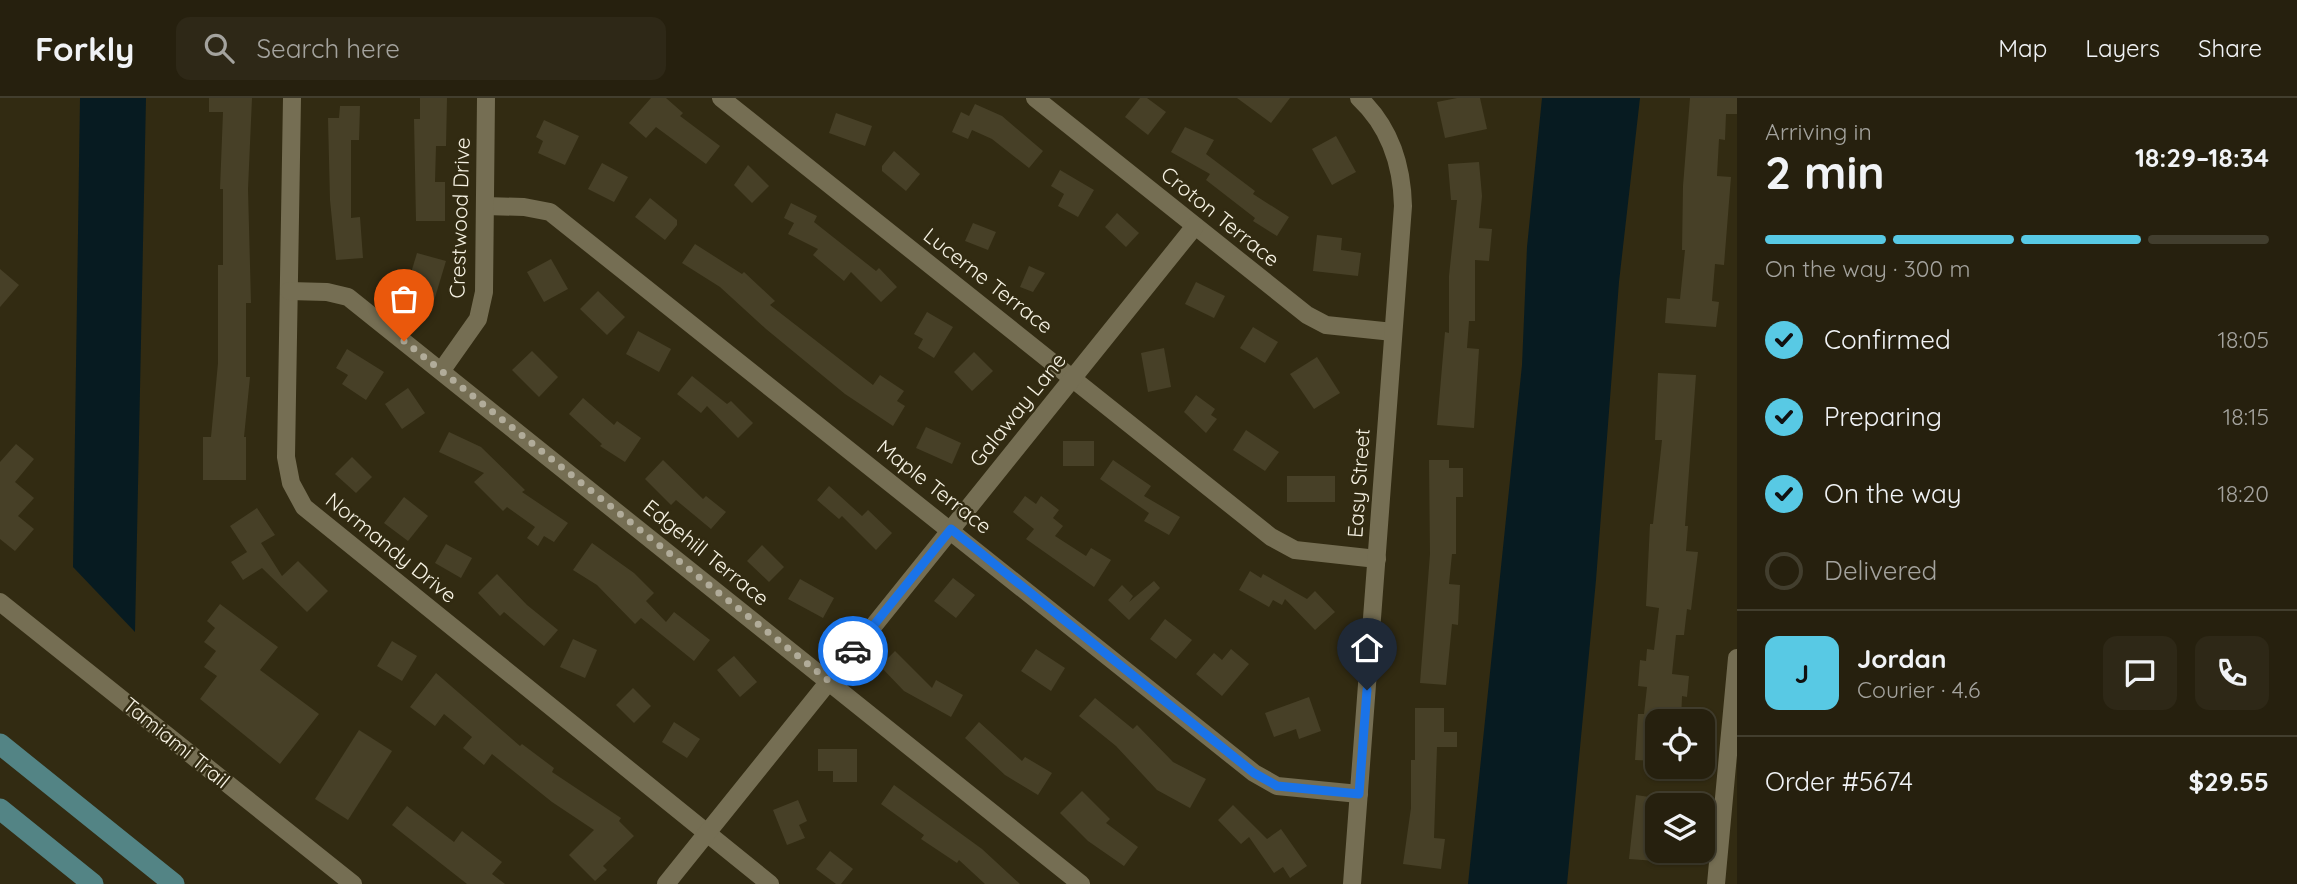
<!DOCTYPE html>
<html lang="en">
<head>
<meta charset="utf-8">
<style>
  :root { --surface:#26200e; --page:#2e2817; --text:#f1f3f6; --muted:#a4a39e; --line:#423e2e; --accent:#58c9e4 }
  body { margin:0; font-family:Quicksand,sans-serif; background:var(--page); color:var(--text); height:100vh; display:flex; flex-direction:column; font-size:26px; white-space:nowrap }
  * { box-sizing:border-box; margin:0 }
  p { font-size:23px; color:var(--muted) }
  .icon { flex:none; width:38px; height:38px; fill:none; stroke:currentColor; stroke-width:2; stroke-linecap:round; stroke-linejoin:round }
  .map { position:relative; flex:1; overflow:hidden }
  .side { display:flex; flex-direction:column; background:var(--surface); width:560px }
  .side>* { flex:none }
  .controls { position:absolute; left:1645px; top:611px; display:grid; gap:14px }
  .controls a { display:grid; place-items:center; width:70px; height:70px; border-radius:14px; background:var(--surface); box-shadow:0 2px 5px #0004,0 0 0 2px var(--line); font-size:35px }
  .pin { position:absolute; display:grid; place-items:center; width:60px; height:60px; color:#fff; margin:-72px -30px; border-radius:50% 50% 50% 0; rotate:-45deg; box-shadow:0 0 7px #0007 }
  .pin .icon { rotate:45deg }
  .courier { position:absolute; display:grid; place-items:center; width:70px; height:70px; margin:-35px; border:5px solid #1a73e8; border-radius:50%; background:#fff; color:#222; box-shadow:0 2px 9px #0007 }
  .head em { font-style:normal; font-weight:700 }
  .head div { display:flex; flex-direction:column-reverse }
  .head { display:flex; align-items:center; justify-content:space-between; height:119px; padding:0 28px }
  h1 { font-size:46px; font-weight:700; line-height:52px }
  .bar { display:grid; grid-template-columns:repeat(4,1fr); gap:10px 7px; align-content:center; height:84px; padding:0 28px }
  .bar i { height:9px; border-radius:5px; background:var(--line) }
  .bar .active { background:var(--accent) }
  .bar p { grid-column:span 4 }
  .line { display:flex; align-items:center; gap:18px; padding:0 28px; border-top:2px solid var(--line) }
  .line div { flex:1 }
  .round { display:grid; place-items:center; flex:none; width:74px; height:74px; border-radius:14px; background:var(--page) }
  ol { padding:0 28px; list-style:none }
  li { display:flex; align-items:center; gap:21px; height:77px }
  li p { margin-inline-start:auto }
  li .icon { padding:7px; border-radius:50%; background:var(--accent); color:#111; stroke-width:4 }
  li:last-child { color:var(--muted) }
  li i { width:38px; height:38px; border:4px solid var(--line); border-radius:50% }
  header { display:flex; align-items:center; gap:42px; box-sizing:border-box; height:98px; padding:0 35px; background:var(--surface); border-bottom:2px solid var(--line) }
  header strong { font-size:33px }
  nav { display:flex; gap:38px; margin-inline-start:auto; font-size:24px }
  .search { width:490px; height:63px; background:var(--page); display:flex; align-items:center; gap:18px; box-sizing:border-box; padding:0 24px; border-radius:14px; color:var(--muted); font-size:26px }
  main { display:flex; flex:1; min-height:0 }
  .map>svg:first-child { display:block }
  .water { fill:#071b21 }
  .building { fill:#474027 }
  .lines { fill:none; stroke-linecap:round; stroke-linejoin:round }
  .minor { stroke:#756e53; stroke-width:18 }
  .major { stroke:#538485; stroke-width:21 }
  .done { stroke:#b1ac9a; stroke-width:7; stroke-dasharray:0 12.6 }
  .route { stroke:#1a73e8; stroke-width:9 }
  .labels { text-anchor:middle; stroke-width:5; stroke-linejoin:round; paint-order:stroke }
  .street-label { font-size:21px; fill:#f6f2e3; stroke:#322b12 }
</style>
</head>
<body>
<header>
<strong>Forkly</strong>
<div class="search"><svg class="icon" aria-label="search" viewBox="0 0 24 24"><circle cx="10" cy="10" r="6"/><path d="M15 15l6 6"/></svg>Search here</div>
<nav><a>Map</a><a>Layers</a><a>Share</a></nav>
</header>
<main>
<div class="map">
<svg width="1737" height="786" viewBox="0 0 1737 786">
  <rect width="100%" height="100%" fill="#322b12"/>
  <g class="water">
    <path d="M80,0H146L135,534L73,469Z"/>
    <path d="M1542,0H1640L1619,184L1596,482L1567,786H1468L1522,267L1527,149Z"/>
  </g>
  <g class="building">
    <path d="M209,0H252L248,91L251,205H246V279H250L244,339H246V382H203V339H211L218,265V167H223V91H220L223,14H209Z"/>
    <path d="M420,0H447L446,48H436L435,84H445V123H416L414,21H420Z"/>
    <path d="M651,0H666L683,15L680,18L720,48L706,66L656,29L646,40L629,25Z"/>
    <path d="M1140,0H1147L1166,14L1148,37L1125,19Z"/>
    <path d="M1237,0H1290L1271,25Z"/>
    <path d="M1457,0H1480L1487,31L1445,40L1437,4Z"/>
    <path d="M1690,0H1737V16H1726L1725,42L1719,41L1717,78L1731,79L1724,167L1715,166L1712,203L1719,204L1716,229L1665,225L1667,200L1680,201L1685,152H1682L1683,88Z"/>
    <path d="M975,6L1002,18L1043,53L1029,70L992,41L972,32L968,41L952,34L961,14L969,18Z"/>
    <path d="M340,8H360L359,42H351V120L360,119L363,160L336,162L330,102L328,20H339Z"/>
    <path d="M836,15L872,28L865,48L829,35Z"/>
    <path d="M544,22L579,38L565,67L538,55L543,43L536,39Z"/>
    <path d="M1185,29L1214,42L1206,56L1255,93L1253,96L1289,119L1277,138L1253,123L1255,120L1206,82L1210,76L1171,54Z"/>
    <path d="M1336,38L1356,74L1332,87L1312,51Z"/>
    <path d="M894,53L920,76L906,93L882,73V68Z"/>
    <path d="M1479,64L1482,98L1479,130L1492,131L1489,163L1475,162V223H1469L1467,250L1479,251L1474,330L1437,327L1445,234L1449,235V178L1457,102H1451L1448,66Z"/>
    <path d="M602,65L628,79L614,104L588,91Z"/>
    <path d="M748,67L769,88L752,105L734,87Z"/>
    <path d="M1060,72L1094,92L1078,119L1058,108L1064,96L1051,88Z"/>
    <path d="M650,100L677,122V127L665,142L635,119Z"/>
    <path d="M791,105L817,118L814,124L876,173L879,170L897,189L881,204L851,174L844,183L813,157L818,151L788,136L794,125L784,120Z"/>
    <path d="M1117,115L1139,135L1126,149L1105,129Z"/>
    <path d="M973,125L996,134L988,152L965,143Z"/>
    <path d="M1317,137L1342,140L1341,152L1361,155L1358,178L1313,173Z"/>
    <path d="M695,146L742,176L744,174L775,203L770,207L873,287L880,277L904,293L897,303L905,308L893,328L845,296L766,231L720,189L682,165Z"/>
    <path d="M417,155L446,163L433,206L404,198Z"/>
    <path d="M551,161L568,191L544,204L527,174Z"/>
    <path d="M1029,168L1045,175L1033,194L1020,189Z"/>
    <path d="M0,171L19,187L0,209Z"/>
    <path d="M1196,184L1225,198L1214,220L1185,206Z"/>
    <path d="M598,193L625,219L607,237L580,211Z"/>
    <path d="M927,214L953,229L934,260L918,250L923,241L914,236Z"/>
    <path d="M1253,229L1278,244L1265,265L1240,250Z"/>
    <path d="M638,233L671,251L659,274L626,256Z"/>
    <path d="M1164,250L1171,289L1148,294L1141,255Z"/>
    <path d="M347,251L384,274L366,302L342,286L348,277L336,270Z"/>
    <path d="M532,253L558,279L539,299L512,272Z"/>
    <path d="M974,254L993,273L972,293L954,274Z"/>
    <path d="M1317,259L1340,295L1314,311L1290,276Z"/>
    <path d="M1658,275L1696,277L1685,428H1688L1686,453L1698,454L1691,512L1687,511L1684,537H1676L1672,576L1689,578L1687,599L1682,598L1681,623H1657V663L1635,662L1638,616H1644L1647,589L1638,588L1640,562L1646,563L1647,551L1654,552L1659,510L1646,508L1650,426H1653L1662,342H1655Z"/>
    <path d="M692,278L727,306L731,303L753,325L738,340L707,308L701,315L677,296Z"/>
    <path d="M408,290L425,315L402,331L385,306Z"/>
    <path d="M1196,297L1215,311L1211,317L1217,321L1206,335L1184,314Z"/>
    <path d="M583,300L614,327L617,323L641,340L625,364L600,348L602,346L569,316Z"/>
    <path d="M926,329L961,345L952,366L916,350Z"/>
    <path d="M1246,332L1279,354L1265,373L1233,352Z"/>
    <path d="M449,334L481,349L525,392L522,394L568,425L554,444L544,438L538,448L527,440L535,429L507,409L503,413L474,384L484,375L439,354Z"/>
    <rect x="1063" y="343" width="31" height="25"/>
    <path d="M16,346L34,361L15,384L34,400L18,418L34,431L15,453L0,441V364Z"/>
    <path d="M352,359L372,379L356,395L335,376Z"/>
    <path d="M663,362L703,401L706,398L726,414L711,431L676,402L671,407L645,381Z"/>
    <path d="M1113,362L1151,388L1144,398L1180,419L1169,437L1144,423L1149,415L1100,381Z"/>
    <path d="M1429,362H1449V370H1463V399H1456V456H1452L1449,486L1460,487L1458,527L1452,526L1446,587L1420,585L1430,456Z"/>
    <rect x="1287" y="378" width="48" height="26"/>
    <path d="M829,388L862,418L868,412L892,435L876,452L842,418L839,421L817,402Z"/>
    <path d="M1025,398L1036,406L1041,398L1059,412L1053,420L1063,428L1055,438L1086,458L1091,450L1111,462L1094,489L1026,441L1034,431L1013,414Z"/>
    <path d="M404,399L428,418L408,443L384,425Z"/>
    <path d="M257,410L275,437L261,445L282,478L298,463L328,493L307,514L262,470L243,482L231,464L247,454L230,428Z"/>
    <path d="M592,445L634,475L654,495L646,503L666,524L674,514L710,542L694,563L641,520L635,526L597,487L573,472Z"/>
    <path d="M446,446L472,460L461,480L435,465Z"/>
    <path d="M762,447L784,469L769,484L747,463Z"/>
    <path d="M1250,473L1261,480L1263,476L1307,501L1315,493L1335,514L1315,532L1285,501L1282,507L1273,502L1269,509L1239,492Z"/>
    <path d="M497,476L527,507L558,532L544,548L504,514L500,518L478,495Z"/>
    <path d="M953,480L975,497L956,520L934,503Z"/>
    <path d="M800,481L834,500L823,520L788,501Z"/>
    <path d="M1154,483L1160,490L1129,522L1108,502L1122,487L1133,498L1129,504Z"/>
    <path d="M220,506L278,549L260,572L319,616L280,666L200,601L217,578L204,569L216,553L204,544L215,530L207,523Z"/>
    <path d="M1165,521L1192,542L1176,561L1150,541Z"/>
    <path d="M573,541L597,552L585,580L560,569Z"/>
    <path d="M392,543L417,558L402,583L377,568Z"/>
    <path d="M1036,551L1065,570L1051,593L1021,573Z"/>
    <path d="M1231,551L1249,566L1222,598L1196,576L1214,555L1222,562Z"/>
    <path d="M895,553L932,590L936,582L963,597L951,619L904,593L880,568Z"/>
    <path d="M734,558L757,584L740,599L717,572Z"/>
    <path d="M436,575L520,648L522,646L554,670L552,674L621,720L619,723L634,738L603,768L607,772L595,783L569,757L594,732L552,704L492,656L484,667L463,650L472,639L444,616L435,628L410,609Z"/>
    <path d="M633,590L651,608L634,625L616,607Z"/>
    <path d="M1309,599L1321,633L1299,641L1296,631L1274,639L1265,615Z"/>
    <path d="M1095,600L1133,631L1137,627L1173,664L1206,681L1190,710L1157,692L1116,648L1079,618Z"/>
    <path d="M1415,610H1444V634H1457V649H1437L1434,740L1445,741L1441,771L1403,766L1411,710V662H1415Z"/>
    <path d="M674,624L700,641L687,660L662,644Z"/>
    <path d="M979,624L1022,663L1025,659L1052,675L1038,697L1005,677L965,640Z"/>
    <path d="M359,632L392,653L348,722L315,701Z"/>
    <path d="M818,651H857V684H833V673H818Z"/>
    <path d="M894,687L982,751L1020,786H985L959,762L957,765L921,741L924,737L881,706Z"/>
    <path d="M1082,693L1110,721L1106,725L1138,749L1124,768L1088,743L1060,715Z"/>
    <path d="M1636,697L1656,700V763L1629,761Z"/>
    <path d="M798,702L807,723L799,727L805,740L787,747L773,712Z"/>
    <path d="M1233,707L1267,741L1281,731L1307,768L1290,780L1283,769L1274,775L1249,739L1241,746L1218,722Z"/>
    <path d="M407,708L454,744L462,733L502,764L492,776L505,786H467L392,727Z"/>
    <path d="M830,753L853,771L841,786H836L816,771Z"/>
  </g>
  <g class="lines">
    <g class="minor">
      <path d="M292,0L286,359L291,385L304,409L770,786"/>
      <path d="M721,0L1271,439L1295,452L1377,461"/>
      <path d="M1035,0L1307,217L1326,227L1393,234"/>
      <path d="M485,108L524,109L550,114L1254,675L1277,688L1359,696"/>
      <path d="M289,193L327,194L348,199L1081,786"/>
      <path d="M442,272L478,221L484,194L486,0"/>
      <path d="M0,504L353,786"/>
      <path d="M666,786L1195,128"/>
      <path d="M1352,786L1403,108C1402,66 1390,29 1359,0"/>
      <path d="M1716,786L1737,560"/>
    </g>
    <g class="major">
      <path d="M0,646L174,786"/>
      <path d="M0,711L93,786"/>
    </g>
  </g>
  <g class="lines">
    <path class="done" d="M404,243L829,583L853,553"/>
    <path class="route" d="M853,553L951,431L1254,675L1277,688L1359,696L1367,592"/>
  </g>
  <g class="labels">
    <g class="street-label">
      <text transform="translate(1220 119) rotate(39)" y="7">Croton Terrace</text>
      <text transform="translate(460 120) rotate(-88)" y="7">Crestwood Drive</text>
      <text transform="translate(988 183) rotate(38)" y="7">Lucerne Terrace</text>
      <text transform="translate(1018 312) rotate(-51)" y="7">Galaway Lane</text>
      <text transform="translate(1359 385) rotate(-86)" y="7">Easy Street</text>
      <text transform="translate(934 389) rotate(38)" y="7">Maple Terrace</text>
      <text transform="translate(391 450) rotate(39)" y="7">Normandy Drive</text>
      <text transform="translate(706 455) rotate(39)" y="7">Edgehill Terrace</text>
      <text transform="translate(176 645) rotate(39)" y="7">Tamiami Trail</text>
    </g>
  </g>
</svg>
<div class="controls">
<a><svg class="icon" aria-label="locate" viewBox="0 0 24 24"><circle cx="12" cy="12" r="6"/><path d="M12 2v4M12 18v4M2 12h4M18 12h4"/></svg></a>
<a><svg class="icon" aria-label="layers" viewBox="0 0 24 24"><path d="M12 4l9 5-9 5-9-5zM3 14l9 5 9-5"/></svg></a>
</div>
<div class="pin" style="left:404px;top:243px;background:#ea580c"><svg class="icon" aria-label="bag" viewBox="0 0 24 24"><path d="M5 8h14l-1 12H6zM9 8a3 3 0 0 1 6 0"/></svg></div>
<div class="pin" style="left:1367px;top:592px;background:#1f2937"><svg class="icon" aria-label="home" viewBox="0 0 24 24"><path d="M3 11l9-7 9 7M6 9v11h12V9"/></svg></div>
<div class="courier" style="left:853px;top:553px"><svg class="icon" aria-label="car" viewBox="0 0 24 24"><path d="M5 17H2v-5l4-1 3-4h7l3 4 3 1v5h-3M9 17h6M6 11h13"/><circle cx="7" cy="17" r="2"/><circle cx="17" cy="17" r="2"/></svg></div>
</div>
<section class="side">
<div class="head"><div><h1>2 min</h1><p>Arriving in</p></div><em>18:29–18:34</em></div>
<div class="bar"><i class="active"></i><i class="active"></i><i class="active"></i><i></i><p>On the way · 300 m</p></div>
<ol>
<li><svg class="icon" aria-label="check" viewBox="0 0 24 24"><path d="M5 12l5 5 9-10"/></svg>Confirmed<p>18:05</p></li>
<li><svg class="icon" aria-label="check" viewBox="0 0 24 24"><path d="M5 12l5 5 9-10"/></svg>Preparing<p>18:15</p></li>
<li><svg class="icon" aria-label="check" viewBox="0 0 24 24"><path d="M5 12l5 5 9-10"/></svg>On the way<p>18:20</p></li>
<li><i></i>Delivered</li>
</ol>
<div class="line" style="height:126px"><b class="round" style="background:var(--accent);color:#111">J</b><div><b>Jordan</b><p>Courier · 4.6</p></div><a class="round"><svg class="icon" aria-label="chat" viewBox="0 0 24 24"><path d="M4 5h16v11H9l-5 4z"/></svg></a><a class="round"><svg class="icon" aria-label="phone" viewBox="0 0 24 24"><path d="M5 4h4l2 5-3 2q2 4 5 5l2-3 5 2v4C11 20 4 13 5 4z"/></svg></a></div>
<div class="line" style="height:91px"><div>Order #5674</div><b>$29.55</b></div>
</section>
</main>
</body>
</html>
